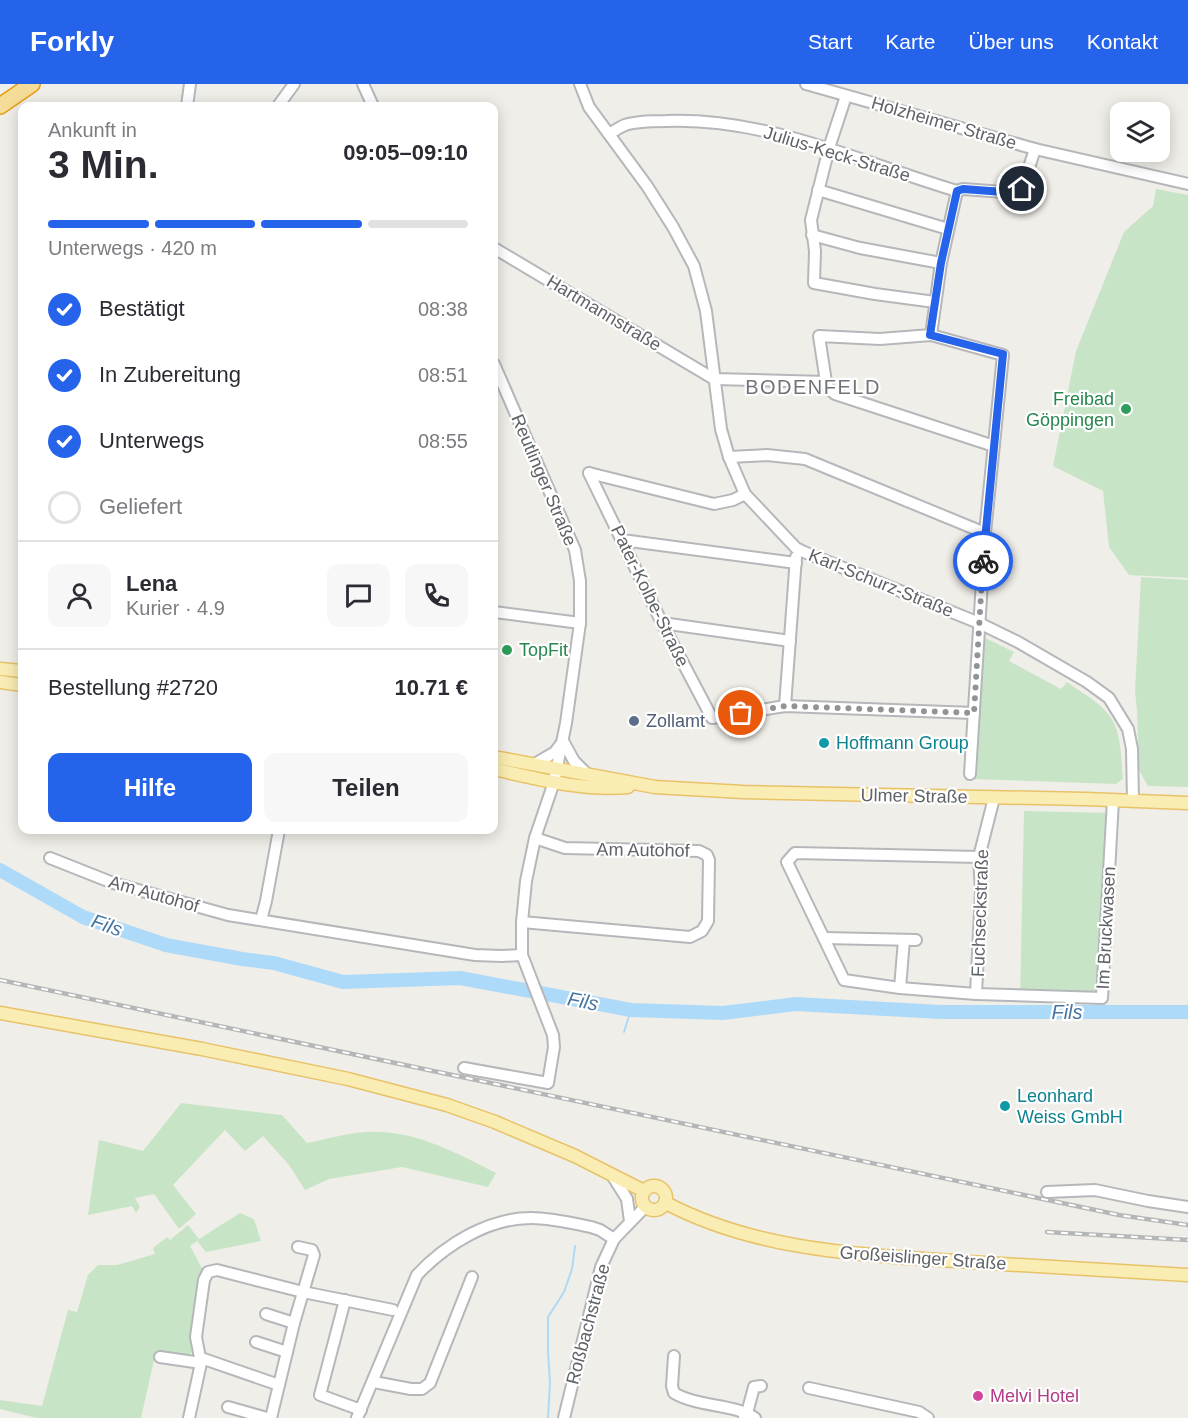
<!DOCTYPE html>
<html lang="de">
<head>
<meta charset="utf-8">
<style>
  :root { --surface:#fff; --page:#f7f7f7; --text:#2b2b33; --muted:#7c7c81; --line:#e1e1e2; --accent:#2563eb }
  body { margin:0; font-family:Helvetica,sans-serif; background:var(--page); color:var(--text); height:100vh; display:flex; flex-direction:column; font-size:22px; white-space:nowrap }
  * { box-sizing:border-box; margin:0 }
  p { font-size:20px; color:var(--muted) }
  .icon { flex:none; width:33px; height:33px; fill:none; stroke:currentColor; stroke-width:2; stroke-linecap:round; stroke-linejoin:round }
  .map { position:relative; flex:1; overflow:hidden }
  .drawer { position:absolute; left:18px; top:18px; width:480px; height:732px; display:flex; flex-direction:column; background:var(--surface); border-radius:12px; box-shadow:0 3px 15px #0003 }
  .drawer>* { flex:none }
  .buttons { position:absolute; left:1110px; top:18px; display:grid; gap:12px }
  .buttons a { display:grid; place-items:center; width:60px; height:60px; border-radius:12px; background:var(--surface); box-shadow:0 3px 15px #0003; font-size:30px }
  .pin { position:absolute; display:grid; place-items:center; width:51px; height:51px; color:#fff; margin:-26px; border:3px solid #fff; border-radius:50%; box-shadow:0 2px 6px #0007 }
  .courier { position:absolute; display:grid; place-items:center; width:60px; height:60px; margin:-30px; border:4px solid #2563eb; border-radius:50%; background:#fff; color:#222; box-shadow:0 2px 8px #0007 }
  .summary em { font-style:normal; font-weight:800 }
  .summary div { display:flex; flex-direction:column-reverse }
  .summary { display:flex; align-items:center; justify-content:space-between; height:102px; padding:0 30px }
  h1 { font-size:39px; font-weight:800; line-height:45px }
  .bar { display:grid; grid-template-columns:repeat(4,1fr); gap:9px 6px; align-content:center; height:72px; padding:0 30px }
  .bar i { height:8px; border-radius:4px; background:var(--line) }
  .bar .active { background:var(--accent) }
  .bar p { grid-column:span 4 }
  .line { display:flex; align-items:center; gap:15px; padding:0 30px; border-top:2px solid var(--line) }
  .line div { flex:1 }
  .round { display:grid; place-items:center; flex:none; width:63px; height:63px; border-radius:12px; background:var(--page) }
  ol { padding:0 30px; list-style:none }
  li { display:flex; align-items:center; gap:18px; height:66px }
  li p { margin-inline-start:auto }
  li .icon { padding:6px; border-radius:50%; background:var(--accent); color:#fff; stroke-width:4 }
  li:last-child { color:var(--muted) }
  li i { width:33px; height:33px; border:3px solid var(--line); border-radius:50% }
  .action { display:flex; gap:12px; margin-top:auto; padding:12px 30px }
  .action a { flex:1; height:69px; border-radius:12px; background:var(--accent); color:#fff; font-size:24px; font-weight:800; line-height:69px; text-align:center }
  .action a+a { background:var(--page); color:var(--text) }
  header { display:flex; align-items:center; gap:36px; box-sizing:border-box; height:84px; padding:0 30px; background:var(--accent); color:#fff }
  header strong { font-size:28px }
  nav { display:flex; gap:33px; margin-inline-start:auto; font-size:21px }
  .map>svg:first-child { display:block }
  .green { fill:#c7e5c6 }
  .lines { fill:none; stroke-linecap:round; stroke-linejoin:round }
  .stream { stroke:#aedaf9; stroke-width:2 }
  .river { stroke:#aedaf9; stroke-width:14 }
  .minor-casing { stroke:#b5b7bb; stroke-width:14 }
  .major-casing { stroke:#e8c268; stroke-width:15 }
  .highway-casing { stroke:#e79f10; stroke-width:18 }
  .minor { stroke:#fff; stroke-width:10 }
  .major { stroke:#faedb3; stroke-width:12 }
  .highway { stroke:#f6dc99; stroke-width:15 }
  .rail-casing { stroke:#b5b6b7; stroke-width:4.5 }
  .rail { stroke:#fff; stroke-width:2; stroke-dasharray:7; stroke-linecap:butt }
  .done { stroke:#929394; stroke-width:6; stroke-dasharray:0 10.8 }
  .route { stroke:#2563eb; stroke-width:8 }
  .leisure-dot { fill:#2e9e5b; stroke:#fff; stroke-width:2 }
  .service-dot { fill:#5c6f8a; stroke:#fff; stroke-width:2 }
  .culture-dot { fill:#0f9aa8; stroke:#fff; stroke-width:2 }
  .hotel-dot { fill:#d1479c; stroke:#fff; stroke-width:2 }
  .labels { text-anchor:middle; stroke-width:4.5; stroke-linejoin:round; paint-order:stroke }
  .street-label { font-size:18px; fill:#5f6267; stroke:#fff }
  .leisure-label { font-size:18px; fill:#27864d; stroke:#fff; text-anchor:end }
  .service-label { font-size:18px; fill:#4e5e75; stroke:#fff; text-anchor:start }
  .culture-label { font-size:18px; fill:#0d838f; stroke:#fff; text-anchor:start }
  .hotel-label { font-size:18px; fill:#b23c85; stroke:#fff; text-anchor:start }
  .neighbourhood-label { font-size:20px; letter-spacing:1.5px; fill:#707479; stroke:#fff }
  .water-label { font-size:20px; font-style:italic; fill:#4776a2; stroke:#fff }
</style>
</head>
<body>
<header>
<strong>Forkly</strong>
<nav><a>Start</a><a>Karte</a><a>Über uns</a><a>Kontakt</a></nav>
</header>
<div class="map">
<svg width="1188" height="1334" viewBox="0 0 1188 1334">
  <rect width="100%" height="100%" fill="#f0eee8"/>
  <g class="green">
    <path d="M1156,105L1188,111V494L1129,491L1109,463L1103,407L1053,382L1076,267L1124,148L1153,122Z"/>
    <path d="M1141,493L1188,496V703L1148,702L1139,686L1137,626L1135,607Z"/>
    <path d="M979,551L1014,568L1009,577L1061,605L1067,598C1081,608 1098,617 1109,631C1122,647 1121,676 1123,695L1116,700L971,695Z"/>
    <path d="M1024,727L1110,729L1100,917L1020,916Z"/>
    <path d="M181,1019L282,1031L307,1059C327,1055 347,1049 367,1048C413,1045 457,1069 496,1089L488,1103L402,1083L329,1095L305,1106L289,1081L263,1052L245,1067L225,1046L173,1101L196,1130L179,1145L154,1110L135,1114L140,1123L136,1129L132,1122L88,1131L99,1056L143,1067Z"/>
    <path d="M240,1129L254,1135L261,1157L206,1168L197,1157L190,1162L204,1188C199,1207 186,1245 194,1263L190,1271L156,1267L141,1334H37L0,1325V1316L42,1322L68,1226L77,1228L88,1191L98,1181H117L155,1170L153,1164L167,1153L170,1156L188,1141L199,1155Z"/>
  </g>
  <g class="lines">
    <g class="stream">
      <path d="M624,948L631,926"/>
      <path d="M548,1334L550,1299L548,1267V1233L564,1208L572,1185L575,1162"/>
    </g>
    <path class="river" d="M0,786L83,833L166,861L242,875L274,879L343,898L460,894L631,926L723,929L796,920L940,928H1188"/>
    <defs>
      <g id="minor">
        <path d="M363,0L373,22"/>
        <path d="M580,0L589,23L647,102L673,143L694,182L706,227L721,345L729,373L745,410L796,464L804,468L979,539L1018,558L1087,598L1109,614L1128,645L1132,665L1133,717"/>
        <path d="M806,0L1035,65L1188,100"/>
        <path d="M846,12L829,64L811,136L815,167L814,199L875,210L935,218"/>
        <path d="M187,22L190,0"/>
        <path d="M278,22L294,0"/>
        <path d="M609,50C614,47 620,43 625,41C637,37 653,37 666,37C767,33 863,79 957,107L963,105L1017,109L1022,105L1035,65"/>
        <path d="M818,106L948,145"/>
        <path d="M812,151L860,164L941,179"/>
        <path d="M494,164L714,295L826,298"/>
        <path d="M931,251L941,179L957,107"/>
        <path d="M729,373L767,371L805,375L985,449"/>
        <path d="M589,389L662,539L712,634L785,622L974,629"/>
        <path d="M589,389L714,420L733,416L745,410"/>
        <path d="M622,456L796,479"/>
        <path d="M494,528L580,539"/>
        <path d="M662,539L790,557"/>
        <path d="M785,622L796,473"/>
        <path d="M563,657L574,677L588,691"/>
        <path d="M533,681L555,668L561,660"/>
        <path d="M970,690L985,449L1003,271L931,251L880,255L819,252L826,298L829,305L835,310L994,362"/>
        <path d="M979,773L795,769L787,778L844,896L900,904L976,910L1102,914L1113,716"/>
        <path d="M50,774L113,799L228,831L475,871L502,872L522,871"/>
        <path d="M261,836L266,817L279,746"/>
        <path d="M522,838L690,853L702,847L708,837L709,776L707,771L699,767L565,764L535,754"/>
        <path d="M824,854L916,856"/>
        <path d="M900,904L904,856"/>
        <path d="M976,910L981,807L979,773L994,714"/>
        <path d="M464,984L548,999L554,963L553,951L522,871V838L526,797L535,754L554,698L566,639L580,539V497L575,466L494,280"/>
        <path d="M612,1091L627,1115L630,1137"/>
        <path d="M1047,1108L1095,1106L1148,1117L1188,1123"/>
        <path d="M345,1216L320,1311L361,1326"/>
        <path d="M266,1230L294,1239"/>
        <path d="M256,1258L287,1268"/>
        <path d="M674,1272L672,1302L674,1309C698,1323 735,1320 755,1334"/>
        <path d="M160,1273L201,1279"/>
        <path d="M201,1274L279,1301"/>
        <path d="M374,1298L411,1305H422L430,1299L472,1193"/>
        <path d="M809,1304L919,1328L928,1334"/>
        <path d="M228,1323L267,1334"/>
        <path d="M744,1332L747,1329L754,1303L761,1302"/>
        <path d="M189,1334L201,1279L196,1253L204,1196L208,1188L217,1186L303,1208L393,1226"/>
        <path d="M271,1334L294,1239L314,1171L312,1166L298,1163"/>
        <path d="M357,1334L417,1191C445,1161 488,1134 531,1134C550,1134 572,1139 591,1143L600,1146L614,1155"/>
        <path d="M564,1334L601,1183L614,1155L645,1123"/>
      </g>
      <g id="major">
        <path d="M0,585L22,587"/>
        <path d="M0,598L22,601"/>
        <path d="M494,673L655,703L743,708L1085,715L1188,719"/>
        <path d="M494,685C538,695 583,707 628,703"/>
        <path d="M0,929L202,965L348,995L447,1021L495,1038L575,1072L644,1107"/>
        <circle cx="654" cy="1114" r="12"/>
        <path d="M666,1119C759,1168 866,1171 969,1178C1042,1182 1115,1187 1188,1191"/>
      </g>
      <path id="highway" d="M0,22L32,0"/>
    </defs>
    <use href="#minor" class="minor-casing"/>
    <use href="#major" class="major-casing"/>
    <use href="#highway" class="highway-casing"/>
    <use href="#minor" class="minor"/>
    <use href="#major" class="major"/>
    <use href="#highway" class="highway"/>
    <defs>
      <g id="rail">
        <path d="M0,896L1119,1131L1188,1141"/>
        <path d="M1047,1148L1188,1156"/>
      </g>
    </defs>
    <use href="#rail" class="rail-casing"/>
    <use href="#rail" class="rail"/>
  </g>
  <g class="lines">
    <path class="done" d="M741,629L785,622L974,629L983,477"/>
    <path class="route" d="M983,477L1003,270L930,251L941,179L957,107L963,105L1017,109L1022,105"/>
  </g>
  <g class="leisure-dot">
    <circle cx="1126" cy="325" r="6"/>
    <circle cx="507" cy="566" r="6"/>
  </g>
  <circle class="service-dot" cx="634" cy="637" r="6"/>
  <g class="culture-dot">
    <circle cx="824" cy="659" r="6"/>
    <circle cx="1005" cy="1022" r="6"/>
  </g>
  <circle class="hotel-dot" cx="978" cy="1312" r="6"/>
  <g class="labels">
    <g class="street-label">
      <text transform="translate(944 39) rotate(16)" y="6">Holzheimer Straße</text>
      <text transform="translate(837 70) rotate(17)" y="6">Julius-Keck-Straße</text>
      <text transform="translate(604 229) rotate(31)" y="6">Hartmannstraße</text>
      <text transform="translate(544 396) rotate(67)" y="6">Reutlinger Straße</text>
      <text transform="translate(881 499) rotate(22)" y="6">Karl-Schurz-Straße</text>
      <text transform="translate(650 512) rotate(64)" y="6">Pater-Kolbe-Straße</text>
      <text transform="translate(914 712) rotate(1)" y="6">Ulmer Straße</text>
      <text transform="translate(643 766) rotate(1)" y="6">Am Autohof</text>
      <text transform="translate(154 810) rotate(16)" y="6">Am Autohof</text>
      <text transform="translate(980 829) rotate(-88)" y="6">Fuchseckstraße</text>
      <text transform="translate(1106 844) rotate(-87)" y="6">Im Bruckwasen</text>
      <text transform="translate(923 1174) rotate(4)" y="6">Großeislinger Straße</text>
      <text transform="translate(588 1240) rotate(-75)" y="6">Roßbachstraße</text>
    </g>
    <g class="leisure-label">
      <text x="1114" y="321">Freibad<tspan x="1114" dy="21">Göppingen</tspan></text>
      <text x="519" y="572" text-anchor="start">TopFit</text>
    </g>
    <g class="service-label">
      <text x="646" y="643">Zollamt</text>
    </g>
    <g class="culture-label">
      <text x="836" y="665">Hoffmann Group</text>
      <text x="1017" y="1018">Leonhard<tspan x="1017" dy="21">Weiss GmbH</tspan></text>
    </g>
    <g class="hotel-label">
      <text x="990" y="1318">Melvi Hotel</text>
    </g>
    <g class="neighbourhood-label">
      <text x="813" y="310">BODENFELD</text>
    </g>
    <g class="water-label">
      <text transform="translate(107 841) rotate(19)" y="7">Fils</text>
      <text transform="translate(583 917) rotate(11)" y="7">Fils</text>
      <text x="1067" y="935">Fils</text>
    </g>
  </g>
</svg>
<div class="buttons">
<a><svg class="icon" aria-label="layers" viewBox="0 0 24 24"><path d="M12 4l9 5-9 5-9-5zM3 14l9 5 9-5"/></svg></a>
</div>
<div class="pin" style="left:741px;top:629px;background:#ea580c"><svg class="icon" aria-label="bag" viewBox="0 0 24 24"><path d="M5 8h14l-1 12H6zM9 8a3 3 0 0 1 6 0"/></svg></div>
<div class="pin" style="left:1022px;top:105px;background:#1f2937"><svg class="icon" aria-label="home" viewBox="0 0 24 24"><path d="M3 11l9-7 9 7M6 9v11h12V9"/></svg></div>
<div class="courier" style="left:983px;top:477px"><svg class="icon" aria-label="bike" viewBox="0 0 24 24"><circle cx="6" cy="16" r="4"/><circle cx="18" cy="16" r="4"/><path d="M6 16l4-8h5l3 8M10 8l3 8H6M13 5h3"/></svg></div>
<section class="drawer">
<div class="summary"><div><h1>3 Min.</h1><p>Ankunft in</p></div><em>09:05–09:10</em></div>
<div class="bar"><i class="active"></i><i class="active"></i><i class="active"></i><i></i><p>Unterwegs · 420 m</p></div>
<ol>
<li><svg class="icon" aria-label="check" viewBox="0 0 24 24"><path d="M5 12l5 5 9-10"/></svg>Bestätigt<p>08:38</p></li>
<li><svg class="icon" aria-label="check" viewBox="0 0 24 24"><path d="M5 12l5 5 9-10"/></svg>In Zubereitung<p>08:51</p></li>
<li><svg class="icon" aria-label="check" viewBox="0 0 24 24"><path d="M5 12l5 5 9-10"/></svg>Unterwegs<p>08:55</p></li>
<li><i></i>Geliefert</li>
</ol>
<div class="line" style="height:108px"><a class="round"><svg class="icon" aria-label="person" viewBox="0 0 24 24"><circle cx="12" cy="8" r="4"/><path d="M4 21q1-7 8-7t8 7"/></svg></a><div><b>Lena</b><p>Kurier · 4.9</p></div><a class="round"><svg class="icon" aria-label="chat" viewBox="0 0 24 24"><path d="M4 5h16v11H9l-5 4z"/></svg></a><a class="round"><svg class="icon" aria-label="phone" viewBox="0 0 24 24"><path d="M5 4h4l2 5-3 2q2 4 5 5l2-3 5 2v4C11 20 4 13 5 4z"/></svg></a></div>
<div class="line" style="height:78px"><div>Bestellung #2720</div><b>10.71 €</b></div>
<div class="action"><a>Hilfe</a><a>Teilen</a></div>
</section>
</div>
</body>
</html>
